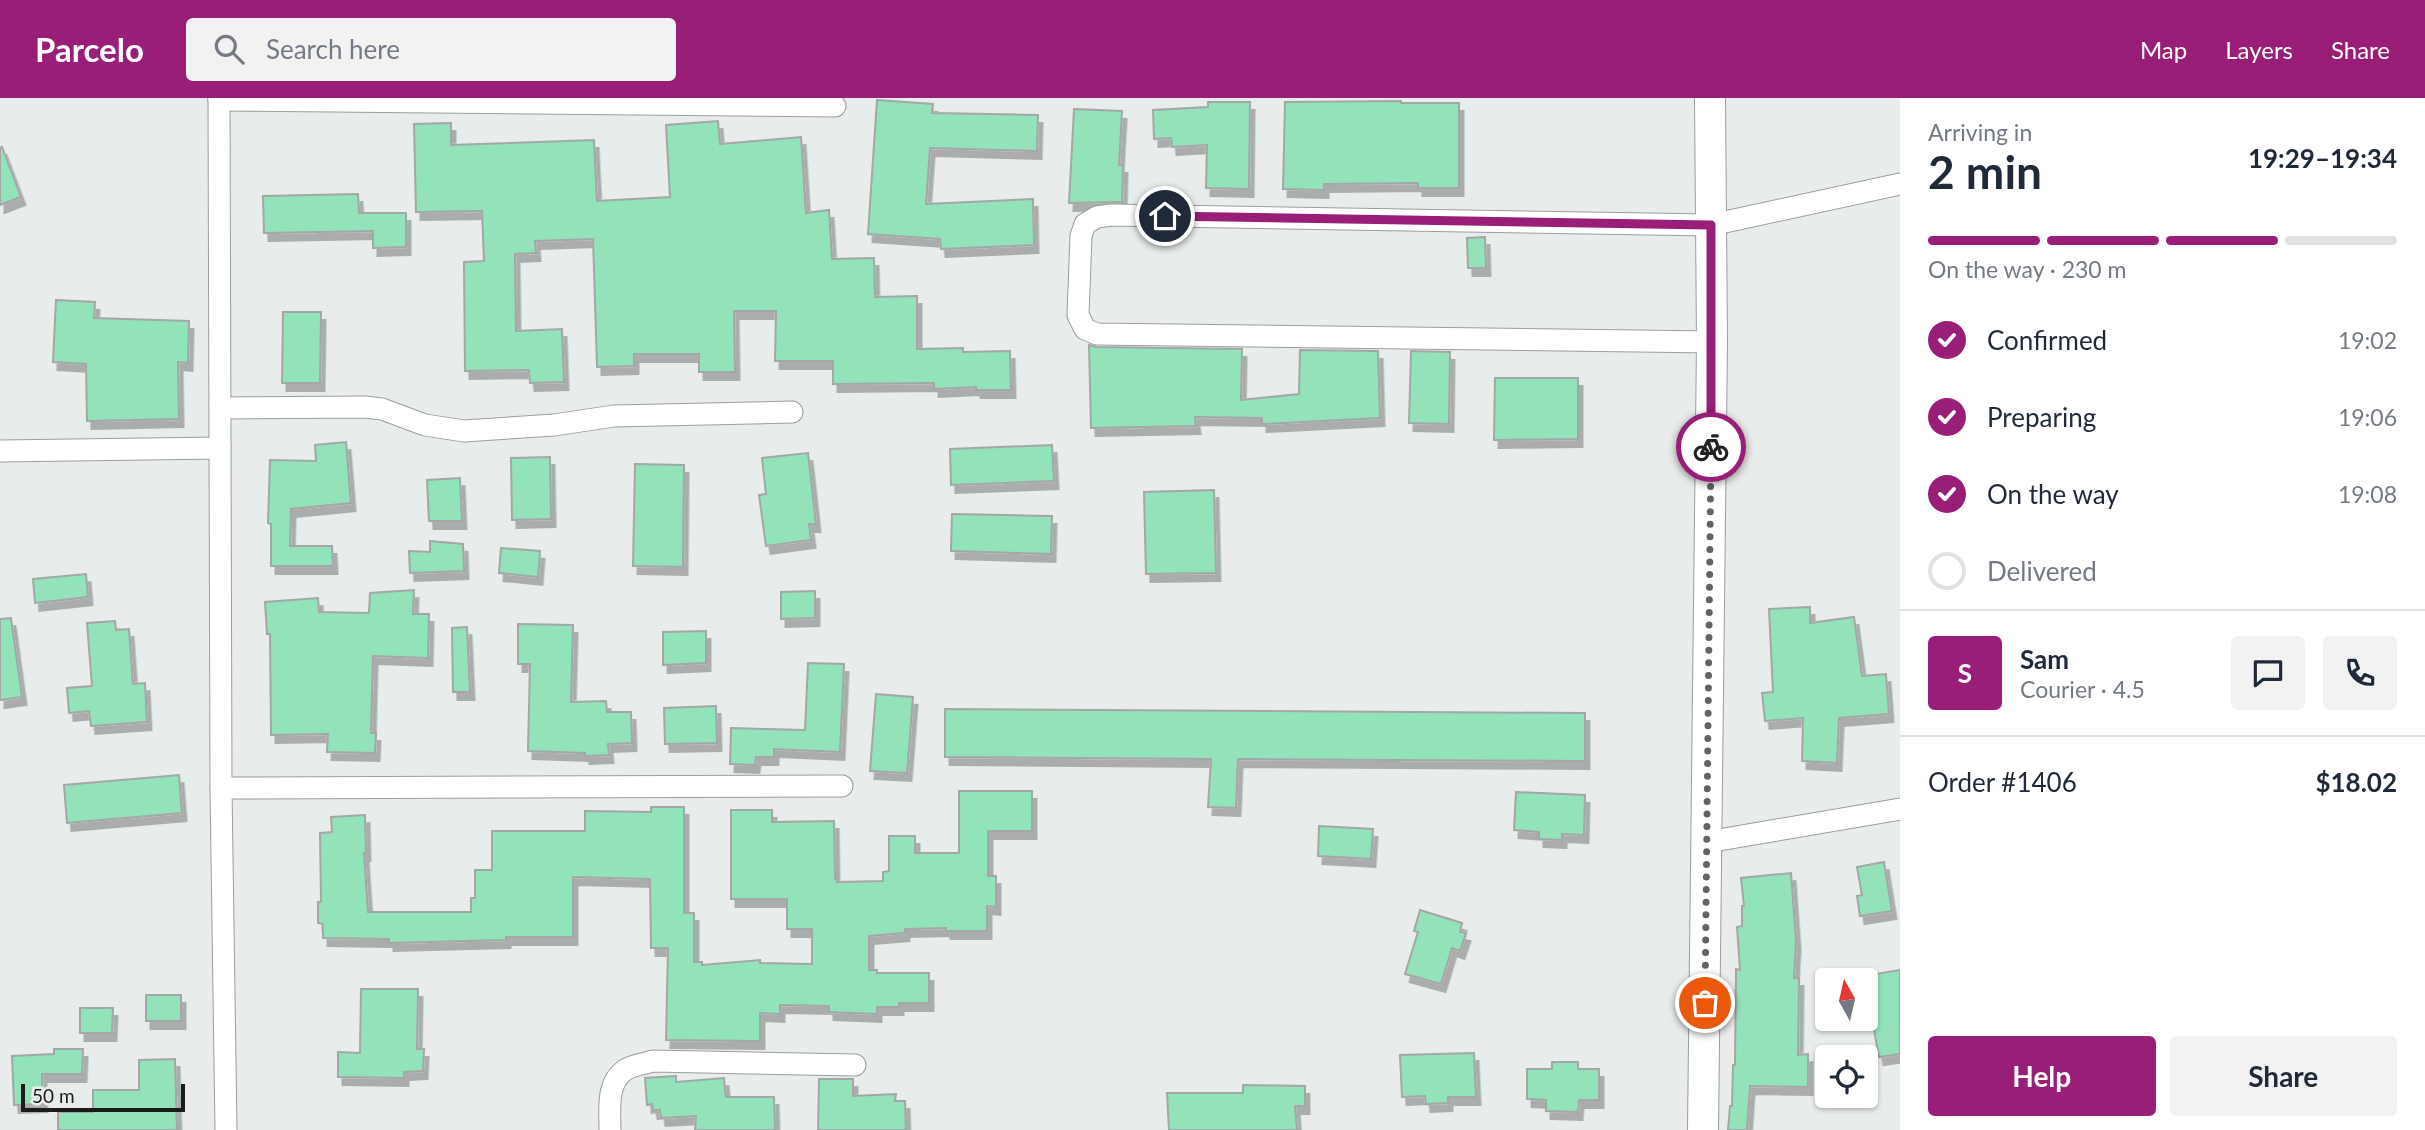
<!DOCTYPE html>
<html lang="en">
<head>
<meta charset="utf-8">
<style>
  :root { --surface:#fff; --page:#f2f2f3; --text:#1f2937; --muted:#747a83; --line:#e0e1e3; --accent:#981e78 }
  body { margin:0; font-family:Lato,sans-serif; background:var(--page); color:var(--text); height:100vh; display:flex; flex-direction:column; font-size:26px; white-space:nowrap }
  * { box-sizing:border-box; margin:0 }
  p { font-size:23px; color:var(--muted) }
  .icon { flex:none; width:38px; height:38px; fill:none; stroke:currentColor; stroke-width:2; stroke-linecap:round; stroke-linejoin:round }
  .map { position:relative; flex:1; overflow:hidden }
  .sheet { display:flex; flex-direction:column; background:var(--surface); width:525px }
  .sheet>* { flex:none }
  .needle { width:46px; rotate:352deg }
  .tools { position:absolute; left:1815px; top:870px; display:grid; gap:14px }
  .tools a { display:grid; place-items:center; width:63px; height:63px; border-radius:7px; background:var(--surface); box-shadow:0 2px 5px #0004; font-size:35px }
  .scale { position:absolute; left:21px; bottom:18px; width:164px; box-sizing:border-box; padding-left:7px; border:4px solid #1a1b1a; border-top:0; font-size:19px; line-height:24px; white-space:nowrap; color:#1a1b1a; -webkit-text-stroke:5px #e8ecea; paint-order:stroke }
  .pin { position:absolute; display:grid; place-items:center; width:60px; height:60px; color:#fff; margin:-30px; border:4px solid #fff; border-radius:50%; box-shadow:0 2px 7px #0007 }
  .courier { position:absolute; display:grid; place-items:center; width:70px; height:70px; margin:-35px; border:5px solid #981e78; border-radius:50%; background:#fff; color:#222; box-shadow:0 2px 9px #0007 }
  .summary em { font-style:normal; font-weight:700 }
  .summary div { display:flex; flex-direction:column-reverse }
  .summary { display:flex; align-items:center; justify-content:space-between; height:119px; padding:0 28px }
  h1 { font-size:46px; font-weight:700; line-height:52px }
  .bar { display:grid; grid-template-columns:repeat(4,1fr); gap:10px 7px; align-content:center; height:84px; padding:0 28px }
  .bar i { height:9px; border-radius:5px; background:var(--line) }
  .bar .current { background:var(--accent) }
  .bar p { grid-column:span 4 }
  .line { display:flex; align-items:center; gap:18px; padding:0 28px; border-top:2px solid var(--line) }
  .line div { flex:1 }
  .round { display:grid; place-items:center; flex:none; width:74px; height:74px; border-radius:7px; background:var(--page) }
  ol { padding:0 28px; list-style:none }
  li { display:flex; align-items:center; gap:21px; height:77px }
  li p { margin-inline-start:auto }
  li .icon { padding:7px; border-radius:50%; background:var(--accent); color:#fff; stroke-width:4 }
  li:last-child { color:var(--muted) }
  li i { width:38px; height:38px; border:4px solid var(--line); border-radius:50% }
  .cta { display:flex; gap:14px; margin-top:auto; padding:14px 28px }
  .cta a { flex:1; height:80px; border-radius:7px; background:var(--accent); color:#fff; font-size:28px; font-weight:700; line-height:80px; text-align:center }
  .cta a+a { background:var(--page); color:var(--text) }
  header { display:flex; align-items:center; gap:42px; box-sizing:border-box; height:98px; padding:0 35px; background:var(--accent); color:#fff }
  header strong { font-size:33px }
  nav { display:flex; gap:38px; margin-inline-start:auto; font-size:24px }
  .search { width:490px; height:63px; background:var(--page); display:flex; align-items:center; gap:18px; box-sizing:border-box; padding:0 24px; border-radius:7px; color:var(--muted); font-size:26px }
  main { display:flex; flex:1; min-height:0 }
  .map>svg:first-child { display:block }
  .building { fill:#93e3ba; stroke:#a3a7a5; stroke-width:2; filter:url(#shadow) }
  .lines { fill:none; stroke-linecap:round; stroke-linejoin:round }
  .street-casing { stroke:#9a9e9c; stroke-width:23 }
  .secondary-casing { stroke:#9a9e9c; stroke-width:32 }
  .street { stroke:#fff; stroke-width:21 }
  .secondary { stroke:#fff; stroke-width:30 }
  .done { stroke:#626463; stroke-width:7; stroke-dasharray:0 12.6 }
  .route { stroke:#981e78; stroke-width:9 }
</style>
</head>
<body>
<header>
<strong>Parcelo</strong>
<div class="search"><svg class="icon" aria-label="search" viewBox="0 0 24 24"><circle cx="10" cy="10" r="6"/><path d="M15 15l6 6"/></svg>Search here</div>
<nav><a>Map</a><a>Layers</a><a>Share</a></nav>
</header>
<main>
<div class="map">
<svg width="1900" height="1032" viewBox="0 0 1900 1032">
  <defs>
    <filter id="shadow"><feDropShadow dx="4.5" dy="8" stdDeviation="0" flood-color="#0004"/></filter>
  </defs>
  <rect width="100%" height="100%" fill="#e8ecea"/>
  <g class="building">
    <path d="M877,2L933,6L932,15L1038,17L1037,53L930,50L926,106L1033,101L1034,147L941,151L940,141L868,136Z"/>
    <path d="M1401,3V5H1459V90H1418V85L1324,86V92L1283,91L1285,4Z"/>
    <path d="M1208,4H1250L1249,91L1206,90L1207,47L1172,49L1171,40L1154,41L1153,12L1208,9Z"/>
    <path d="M1074,11L1122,13L1119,67H1123L1122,104L1069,105Z"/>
    <path d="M718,23L720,46L801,39L806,115L829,112L832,161L874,160L875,199L917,198V251L963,250V254L1010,253L1011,292H976V289L934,291V285L833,286V263H775L776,213H734L735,274H699V256H634V268L597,269L593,141L535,143L536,155L515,156L516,233L562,231L564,284L530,285L529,272L465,273L464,164L484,163L482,113L416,114L414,26L451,25V47L594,42L597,103L670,99L666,27Z"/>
    <path d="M2,49L21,99L0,107V50Z"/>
    <path d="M358,96L359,115H406V149L373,150V133L264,135L263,98Z"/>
    <path d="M1485,139L1486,170H1468L1467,140Z"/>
    <path d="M56,202L95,204L94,220L189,223L188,265L178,264L179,321L87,323L86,266L53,264Z"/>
    <path d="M283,214H321L320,285H282Z"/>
    <path d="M1089,247L1097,249L1242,251L1241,302L1299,296L1300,252L1378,253L1380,320L1262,326V320L1195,319L1196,328L1091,330Z"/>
    <path d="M1411,253L1450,254L1449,326L1409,325Z"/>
    <path d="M1495,280H1578V341L1494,342Z"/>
    <path d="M346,344L351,405L291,411L290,448H332L333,468H271V426L268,425L270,362L316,363L315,347Z"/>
    <path d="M1052,347L1054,383L951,387L950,351Z"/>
    <path d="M808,355L816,426H809L811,442L766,448L759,397L766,396L762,360Z"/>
    <path d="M550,359L551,421L512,422L511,360Z"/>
    <path d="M635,366L684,367L683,469L633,468Z"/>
    <path d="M460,380L462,423H429L427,382Z"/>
    <path d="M1214,392L1216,475L1146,476L1144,394Z"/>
    <path d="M952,416L1052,418L1051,456L951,453Z"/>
    <path d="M430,443L463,446L464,473L410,475L409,453L430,454Z"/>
    <path d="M501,450L540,453L538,479L499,475Z"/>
    <path d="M86,476L88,499L35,505L33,481Z"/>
    <path d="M414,492L413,516H429L428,560L373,558L371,635H376L375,655L327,654L328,636L271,637L270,536H267L265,504L318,500L319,514L369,515L370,495Z"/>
    <path d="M815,493V520L781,521V494Z"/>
    <path d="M1810,509V525L1854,519L1862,578L1886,576L1889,616L1839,620L1837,665L1802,663L1803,620L1765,623L1762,595L1773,594L1769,511Z"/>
    <path d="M11,520L22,599L0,602V521Z"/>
    <path d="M115,523L116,532L129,531L133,586L145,585L147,624L91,628L89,613L69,615L67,590L92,588L87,525Z"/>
    <path d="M518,526L573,527L571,604L606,603L607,614H631L632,645L608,646L609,657L585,658V655L528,653L530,566H518Z"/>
    <path d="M467,529L470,594H453L452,530Z"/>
    <path d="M706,533V565L663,567V534Z"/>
    <path d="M808,565L844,566L840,654L774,651V659H756L755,667L730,666L731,630L805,632Z"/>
    <path d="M876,596L913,599L907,675L870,673Z"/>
    <path d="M716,608L717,645L665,646L664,610Z"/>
    <path d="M945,611L1585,615V663L1238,661L1236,710L1208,709L1211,661L945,659Z"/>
    <path d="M179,677L182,715L67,725L64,687Z"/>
    <path d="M959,693H1032V733H988V778H996V809L987,808V833H946V830L905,831V835L869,838V872H877V875H929V905H899V909H877V916L829,914V908L780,907V916L760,915V943L666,942L668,850H651L650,781L573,779V839H506V842L389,845V841L323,840V826L318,825V804H321L320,735L332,734L331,719L365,717L366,755H364L368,814H471V800H475V772H492V733H585V713L651,714V709H684V815H694V864H702V867L760,862V865L812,866V831H787V801H731V712H772V724L834,723L835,781H837V784L883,783V774L889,773V738H915V755H959Z"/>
    <path d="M1516,694L1585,697L1584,737L1562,736V742L1539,741V734L1514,732Z"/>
    <path d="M1319,728L1373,731L1371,761L1318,758Z"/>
    <path d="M1884,764L1892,813L1860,818L1857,798L1862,797L1857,769Z"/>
    <path d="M1791,775L1796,843L1794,880H1799L1798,957L1808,956V989L1750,988L1747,1032H1728L1730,1008H1732L1733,967H1735L1736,871L1740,872L1737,829L1742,828V808H1744L1741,780Z"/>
    <path d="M1420,812L1462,825L1460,834L1466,835L1460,853L1452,850L1441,886L1405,876L1418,834L1414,833Z"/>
    <path d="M1900,872V956L1879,959L1864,878Z"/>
    <path d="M361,891H418L417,951H424L423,973L404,974V980L338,979V954L360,955Z"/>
    <rect x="146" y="897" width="35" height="26"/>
    <path d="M80,910H113L112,935H80Z"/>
    <path d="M54,951H83L82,976H42L43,1006L14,1007L12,958L54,956Z"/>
    <path d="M1474,955L1476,999H1448V1005L1426,1006L1425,998L1402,999L1400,957Z"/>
    <path d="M175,961L177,1032H58V1014H93V992H139V962Z"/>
    <path d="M1552,964H1578V971H1599V1002H1579L1578,1014L1546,1013V1002L1527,1001V971H1552Z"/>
    <path d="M676,978V984L724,980L726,999H774L775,1032H695L696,1018L661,1020L660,1012L653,1013L652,1006L647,1007L645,980Z"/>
    <path d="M819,981H853V998L896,996L895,1003H905L906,1032H818Z"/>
    <path d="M1243,987L1305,988V1008H1295L1297,1032H1169L1167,995H1243Z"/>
  </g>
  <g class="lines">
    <defs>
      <g id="street">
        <path d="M219,0L221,690L226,1032"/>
        <path d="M219,2L835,8"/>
        <path d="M1712,244L1097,236L1085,231L1078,217L1081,138L1085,126L1097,119L1111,117L1711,127L1900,86"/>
        <path d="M220,310L365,309L382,311L425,327L464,333L554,327L614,318L792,314"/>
        <path d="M0,353L220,350"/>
        <path d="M221,690L842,688"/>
        <path d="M1707,744L1900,711"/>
        <path d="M610,1032C610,1012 606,985 625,972C632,967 644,966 653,963L855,967"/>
      </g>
      <path id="secondary" d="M1703,1032L1712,244L1710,0"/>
    </defs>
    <use href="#street" class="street-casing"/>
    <use href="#secondary" class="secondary-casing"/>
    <use href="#street" class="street"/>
    <use href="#secondary" class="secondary"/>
  </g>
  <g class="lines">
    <path class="done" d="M1705,905L1711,349"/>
    <path class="route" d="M1165,118L1711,127V349"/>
  </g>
</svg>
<div class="tools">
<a><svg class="needle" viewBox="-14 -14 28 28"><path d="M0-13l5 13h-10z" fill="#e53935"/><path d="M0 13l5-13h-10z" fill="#747a83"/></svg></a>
<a><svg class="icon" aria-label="locate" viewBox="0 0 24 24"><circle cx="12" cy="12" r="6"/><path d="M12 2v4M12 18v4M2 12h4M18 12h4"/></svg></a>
</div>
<div class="scale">50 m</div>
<div class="pin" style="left:1705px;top:905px;background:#ea580c"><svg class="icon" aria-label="bag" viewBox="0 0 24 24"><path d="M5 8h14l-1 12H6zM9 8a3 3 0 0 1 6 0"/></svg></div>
<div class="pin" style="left:1165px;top:118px;background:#1f2937"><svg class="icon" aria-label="home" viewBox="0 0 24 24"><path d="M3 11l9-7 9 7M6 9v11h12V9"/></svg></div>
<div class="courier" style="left:1711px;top:349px"><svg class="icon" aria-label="bike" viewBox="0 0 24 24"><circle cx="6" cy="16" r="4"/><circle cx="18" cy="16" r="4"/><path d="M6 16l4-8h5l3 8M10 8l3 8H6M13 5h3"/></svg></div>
</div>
<section class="sheet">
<div class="summary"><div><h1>2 min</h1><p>Arriving in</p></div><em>19:29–19:34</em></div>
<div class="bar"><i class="current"></i><i class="current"></i><i class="current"></i><i></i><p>On the way · 230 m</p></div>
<ol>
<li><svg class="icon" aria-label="check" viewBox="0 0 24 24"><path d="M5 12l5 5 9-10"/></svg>Confirmed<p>19:02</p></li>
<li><svg class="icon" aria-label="check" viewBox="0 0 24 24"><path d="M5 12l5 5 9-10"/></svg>Preparing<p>19:06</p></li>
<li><svg class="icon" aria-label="check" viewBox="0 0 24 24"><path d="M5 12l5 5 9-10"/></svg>On the way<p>19:08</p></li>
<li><i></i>Delivered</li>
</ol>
<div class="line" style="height:126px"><b class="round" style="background:var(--accent);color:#fff">S</b><div><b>Sam</b><p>Courier · 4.5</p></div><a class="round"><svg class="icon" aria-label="chat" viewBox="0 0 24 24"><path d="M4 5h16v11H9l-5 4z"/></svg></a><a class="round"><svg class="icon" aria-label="phone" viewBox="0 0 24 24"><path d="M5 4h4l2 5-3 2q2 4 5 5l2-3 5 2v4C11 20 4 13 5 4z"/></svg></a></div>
<div class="line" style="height:91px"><div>Order #1406</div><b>$18.02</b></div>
<div class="cta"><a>Help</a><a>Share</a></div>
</section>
</main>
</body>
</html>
